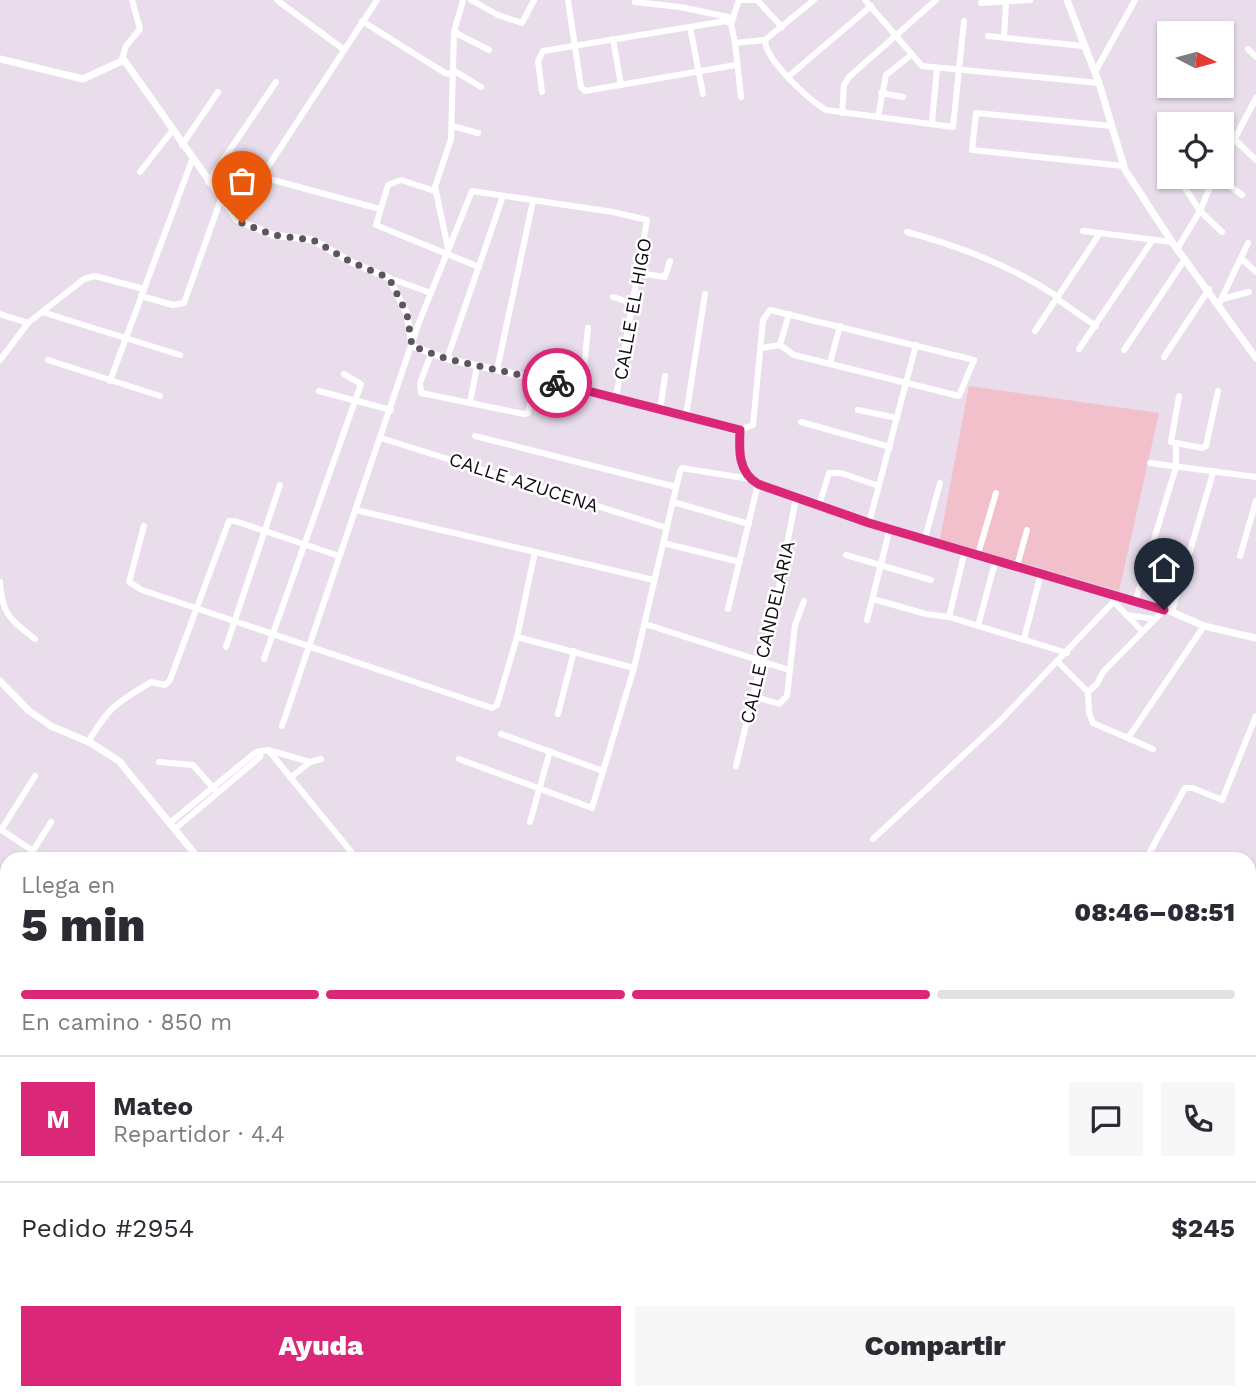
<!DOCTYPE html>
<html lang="es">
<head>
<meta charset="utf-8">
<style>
  :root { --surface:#fff; --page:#f7f7f7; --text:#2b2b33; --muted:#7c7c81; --line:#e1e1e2; --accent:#db2777 }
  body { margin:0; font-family:"Work Sans",sans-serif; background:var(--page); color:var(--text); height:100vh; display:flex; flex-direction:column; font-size:26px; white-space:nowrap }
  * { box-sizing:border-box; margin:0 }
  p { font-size:23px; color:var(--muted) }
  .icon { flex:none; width:38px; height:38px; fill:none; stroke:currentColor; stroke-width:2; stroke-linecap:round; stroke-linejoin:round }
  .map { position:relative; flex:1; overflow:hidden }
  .side { position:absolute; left:0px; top:852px; width:1256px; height:548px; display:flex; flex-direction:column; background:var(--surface); border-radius:21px 21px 0 0; box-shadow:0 2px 5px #0004 }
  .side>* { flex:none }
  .needle { width:46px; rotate:96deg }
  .controls { position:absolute; left:1157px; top:21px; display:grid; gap:14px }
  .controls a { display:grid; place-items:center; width:77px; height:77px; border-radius:0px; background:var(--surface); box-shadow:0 2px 5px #0004; font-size:35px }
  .pin { position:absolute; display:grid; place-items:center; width:60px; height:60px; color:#fff; margin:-72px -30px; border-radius:50% 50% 50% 0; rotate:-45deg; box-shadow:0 0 7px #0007 }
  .pin .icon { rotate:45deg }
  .courier { position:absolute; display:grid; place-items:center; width:70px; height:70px; margin:-35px; border:5px solid #db2777; border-radius:50%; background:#fff; color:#222; box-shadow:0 2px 9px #0007 }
  .overview em { font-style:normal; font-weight:800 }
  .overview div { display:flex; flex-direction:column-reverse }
  .overview { display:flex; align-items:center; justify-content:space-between; height:119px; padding:0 21px }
  h1 { font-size:46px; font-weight:800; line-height:52px }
  .bar { display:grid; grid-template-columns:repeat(4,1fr); gap:10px 7px; align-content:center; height:84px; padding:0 21px }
  .bar i { height:9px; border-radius:5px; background:var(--line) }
  .bar .on { background:var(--accent) }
  .bar p { grid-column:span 4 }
  .line { display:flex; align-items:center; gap:18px; padding:0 21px; border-top:2px solid var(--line) }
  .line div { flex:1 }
  .round { display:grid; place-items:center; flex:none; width:74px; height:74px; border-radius:0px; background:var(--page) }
  .action { display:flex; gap:14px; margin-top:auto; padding:14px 21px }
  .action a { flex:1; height:80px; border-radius:0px; background:var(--accent); color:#fff; font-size:28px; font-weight:800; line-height:80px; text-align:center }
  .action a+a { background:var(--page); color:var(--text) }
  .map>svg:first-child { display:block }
  .green { fill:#f1c0ca }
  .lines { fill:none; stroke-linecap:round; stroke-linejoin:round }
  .taxiway { stroke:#9d94a0; stroke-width:14 }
  .runway { stroke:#9d94a0; stroke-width:35 }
  .minor { stroke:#fff; stroke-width:6 }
  .tertiary { stroke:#fff; stroke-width:7 }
  .secondary { stroke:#fff; stroke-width:9 }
  .done { stroke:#5c555e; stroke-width:7; stroke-dasharray:0 12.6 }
  .route { stroke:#db2777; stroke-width:9 }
  .labels { text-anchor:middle; stroke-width:5; stroke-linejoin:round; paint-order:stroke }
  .street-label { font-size:19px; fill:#100c11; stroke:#fff }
</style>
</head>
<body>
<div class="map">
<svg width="1256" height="1399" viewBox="0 0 1256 1399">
  <rect width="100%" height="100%" fill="#e9ddec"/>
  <path class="green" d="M969,386L1159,413L1119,591L940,539Z"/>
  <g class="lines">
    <path class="taxiway" d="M1001,1399L1005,1393"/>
    <path class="runway" d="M1250,1285L1256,1286"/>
    <g class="minor">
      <path d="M277,0L343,49"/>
      <path d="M471,0L498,15L522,23L534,0"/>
      <path d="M568,0L581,87L585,91L736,65"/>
      <path d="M865,0L922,66L1099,83"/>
      <path d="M758,1L782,27"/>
      <path d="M635,2L680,7L733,18"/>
      <path d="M981,3L1030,0"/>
      <path d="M362,21L445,73L452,74"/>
      <path d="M690,27L703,94"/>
      <path d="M454,32L489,50"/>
      <path d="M988,36L1083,46"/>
      <path d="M1004,38L1006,3"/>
      <path d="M613,39L621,85"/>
      <path d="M765,40C765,60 809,100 826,110L953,127L964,21"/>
      <path d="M735,43L731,24L739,0H759"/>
      <path d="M1248,49L1256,57"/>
      <path d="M122,59L126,46L140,29L132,0"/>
      <path d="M453,70L481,87"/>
      <path d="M1095,72L1135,0"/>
      <path d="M789,76L871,6"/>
      <path d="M542,92L538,61L543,51L726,21L731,24"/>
      <path d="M881,93L903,97"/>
      <path d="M741,97L735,43L765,40L814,0"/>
      <path d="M842,113L844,85L849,77L936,0"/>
      <path d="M878,117L886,75L911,55"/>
      <path d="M932,122L937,68"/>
      <path d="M452,126L478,133"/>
      <path d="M1112,126L976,113L972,150L1124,166"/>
      <path d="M1234,139L1256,160"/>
      <path d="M182,145L218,92"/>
      <path d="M1222,163L1256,98"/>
      <path d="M140,172L172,131"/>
      <path d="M262,177L380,209"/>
      <path d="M1218,177L1242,195"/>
      <path d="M208,182L276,82"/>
      <path d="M1185,188L1200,211L1222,232"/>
      <path d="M435,191L401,180L388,185L376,225L479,267"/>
      <path d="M235,217L377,0"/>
      <path d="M1083,231L1172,242"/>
      <path d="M907,232C959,246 1013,267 1058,297"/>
      <path d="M448,248L435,187L451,139L454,32L463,0"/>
      <path d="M1177,249L1200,211L1214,177"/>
      <path d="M1241,258L1256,272"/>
      <path d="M638,273L665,277L670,261"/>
      <path d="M389,278L431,293"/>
      <path d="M141,296L173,305L184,303L221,199"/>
      <path d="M613,297L634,304"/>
      <path d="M1057,299L1096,326"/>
      <path d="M1222,299L1249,292"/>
      <path d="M1219,304L1248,243"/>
      <path d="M42,312L180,355"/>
      <path d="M0,314L28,323"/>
      <path d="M1035,331L1100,233"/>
      <path d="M780,345L789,314"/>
      <path d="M761,348L780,345L794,355L959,396L974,360"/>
      <path d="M1079,349L1152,241"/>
      <path d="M1124,350L1185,259"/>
      <path d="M431,354L420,383L421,393L524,414L528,413L535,378"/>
      <path d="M1164,357L1209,289"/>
      <path d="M447,359L503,196"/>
      <path d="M0,360L28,323L84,279L95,276L144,289"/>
      <path d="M48,360L160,396"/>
      <path d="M830,363L840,326"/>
      <path d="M497,370L533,201"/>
      <path d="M110,381L192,160"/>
      <path d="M582,389L588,328"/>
      <path d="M319,391L391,410"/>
      <path d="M1179,396L1171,442L1202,448L1206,446L1218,391"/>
      <path d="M470,403L477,366"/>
      <path d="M858,410L897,418"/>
      <path d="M660,411L665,376"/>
      <path d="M686,416L705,294"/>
      <path d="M801,422L890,447"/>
      <path d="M740,430L753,425L763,320L770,310L970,359"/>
      <path d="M475,436L676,487"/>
      <path d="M381,438L667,528"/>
      <path d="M1150,463L1256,477"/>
      <path d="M673,502L749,524"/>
      <path d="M819,506L829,473H841L879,486"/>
      <path d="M356,510L654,580"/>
      <path d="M869,523L916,345"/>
      <path d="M144,526L129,582L142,590L492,708L497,705L517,637L535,552"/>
      <path d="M925,538L940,483"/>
      <path d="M663,543L740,562"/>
      <path d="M978,554L996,493"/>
      <path d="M846,555L931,580"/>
      <path d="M1240,556L1256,501"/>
      <path d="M1017,566L1027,530"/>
      <path d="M0,582C2,615 10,619 35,639"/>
      <path d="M873,599L926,614L949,617L1067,653"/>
      <path d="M1114,602L1142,631"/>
      <path d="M1135,602L1176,467V445"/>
      <path d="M728,609L758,484"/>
      <path d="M1172,612L1213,473"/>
      <path d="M1126,615L1155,619"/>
      <path d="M949,617L965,550"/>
      <path d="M867,620L890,528"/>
      <path d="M645,624L789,670"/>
      <path d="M978,626L996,559"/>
      <path d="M517,637L634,668"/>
      <path d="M1024,639L1041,573"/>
      <path d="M226,647L280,485"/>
      <path d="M264,659L361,384L344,374"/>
      <path d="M1058,662L1088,692L1089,713L1093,723L1153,749"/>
      <path d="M1088,692L1097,684L1103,672L1164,610"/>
      <path d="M753,696L779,704L787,696L795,625L804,601"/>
      <path d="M558,714L574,651"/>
      <path d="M282,726L418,325L472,191L613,212L647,220L616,397"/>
      <path d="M501,734L603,771"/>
      <path d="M1128,738L1204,626"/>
      <path d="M88,742C109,707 116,703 151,682L165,685L170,680L229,521H235L339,556"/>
      <path d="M269,751L357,859"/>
      <path d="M459,759L592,808L634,668L680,471L682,468L750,479"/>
      <path d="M159,762L193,765L215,790"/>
      <path d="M736,766L776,602L796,498"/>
      <path d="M290,778L310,762L321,759"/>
      <path d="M171,822L256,752L268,750L310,762"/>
      <path d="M530,822L550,751"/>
      <path d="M176,828L260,757L261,752"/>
      <path d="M0,829L33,851"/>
      <path d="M1,830L35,776"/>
      <path d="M873,839L1000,721L1118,597"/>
      <path d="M28,859L51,822"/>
      <path d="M1146,859L1185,788H1193L1222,800L1256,716"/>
      <path d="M0,874L7,878"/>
      <path d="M0,906L7,894"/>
      <path d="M0,935L7,940"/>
      <path d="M0,1036L7,1020"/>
      <path d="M11,1399L14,1393"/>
      <path d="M69,1399L71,1393"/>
      <path d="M114,1399L116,1393"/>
      <path d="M203,1399L205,1393"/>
      <path d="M255,1399L257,1393"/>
      <path d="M296,1399L299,1393"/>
      <path d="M520,1399L524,1393"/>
    </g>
    <g class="tertiary">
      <path d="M1067,0L1099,83L1125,170L1172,242L1256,358"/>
      <path d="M0,59L83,79L124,60L237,220L273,235L313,240L351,262L389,278L407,314L412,346L447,359L592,391L740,430C739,451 738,472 758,484L869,523L1172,612L1204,626L1256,638"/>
      <path d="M0,681L28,710L51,726L91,743L119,761L199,859"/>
    </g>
    <g class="secondary">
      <path d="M0,1072L7,1075"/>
      <path d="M0,1080L7,1083"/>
      <path d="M454,1393L462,1399"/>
      <path d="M470,1393L477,1399"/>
    </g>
  </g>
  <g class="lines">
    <path class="done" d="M242,223L273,235L313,240L351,262L389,278L407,314L412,346L447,359L557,383"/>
    <path class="route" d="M557,383L740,430C739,451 738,472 758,484L869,523L1164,610"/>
  </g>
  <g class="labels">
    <g class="street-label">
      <text transform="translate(632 309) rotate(-80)" y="7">CALLE EL HIGO</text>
      <text transform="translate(524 482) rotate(18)" y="7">CALLE AZUCENA</text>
      <text transform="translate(767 632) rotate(-77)" y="7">CALLE CANDELARIA</text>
    </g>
  </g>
</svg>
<div class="controls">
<a><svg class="needle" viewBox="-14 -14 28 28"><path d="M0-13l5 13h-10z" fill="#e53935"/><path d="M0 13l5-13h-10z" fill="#7c7c81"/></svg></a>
<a><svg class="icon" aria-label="locate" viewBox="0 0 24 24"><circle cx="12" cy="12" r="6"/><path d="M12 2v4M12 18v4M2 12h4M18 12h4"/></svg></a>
</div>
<div class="pin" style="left:242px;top:223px;background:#ea580c"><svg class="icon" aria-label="bag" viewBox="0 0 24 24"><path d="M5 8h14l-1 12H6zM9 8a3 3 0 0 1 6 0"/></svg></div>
<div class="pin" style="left:1164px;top:610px;background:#1f2937"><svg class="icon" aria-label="home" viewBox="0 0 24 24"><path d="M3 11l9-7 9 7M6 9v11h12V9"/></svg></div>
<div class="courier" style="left:557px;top:383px"><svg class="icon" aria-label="bike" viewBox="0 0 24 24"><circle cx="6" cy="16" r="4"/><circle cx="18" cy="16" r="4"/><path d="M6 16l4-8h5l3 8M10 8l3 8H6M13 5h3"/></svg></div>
<section class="side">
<div class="overview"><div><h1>5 min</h1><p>Llega en</p></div><em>08:46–08:51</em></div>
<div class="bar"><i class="on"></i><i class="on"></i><i class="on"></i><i></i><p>En camino · 850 m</p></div>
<div class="line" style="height:126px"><b class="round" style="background:var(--accent);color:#fff">M</b><div><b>Mateo</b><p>Repartidor · 4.4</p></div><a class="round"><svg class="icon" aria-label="chat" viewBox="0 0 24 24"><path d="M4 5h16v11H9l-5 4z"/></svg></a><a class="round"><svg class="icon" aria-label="phone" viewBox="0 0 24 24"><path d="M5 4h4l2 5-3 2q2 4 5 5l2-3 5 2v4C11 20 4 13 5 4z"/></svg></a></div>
<div class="line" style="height:91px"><div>Pedido #2954</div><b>$245</b></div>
<div class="action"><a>Ayuda</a><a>Compartir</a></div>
</section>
</div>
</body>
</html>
